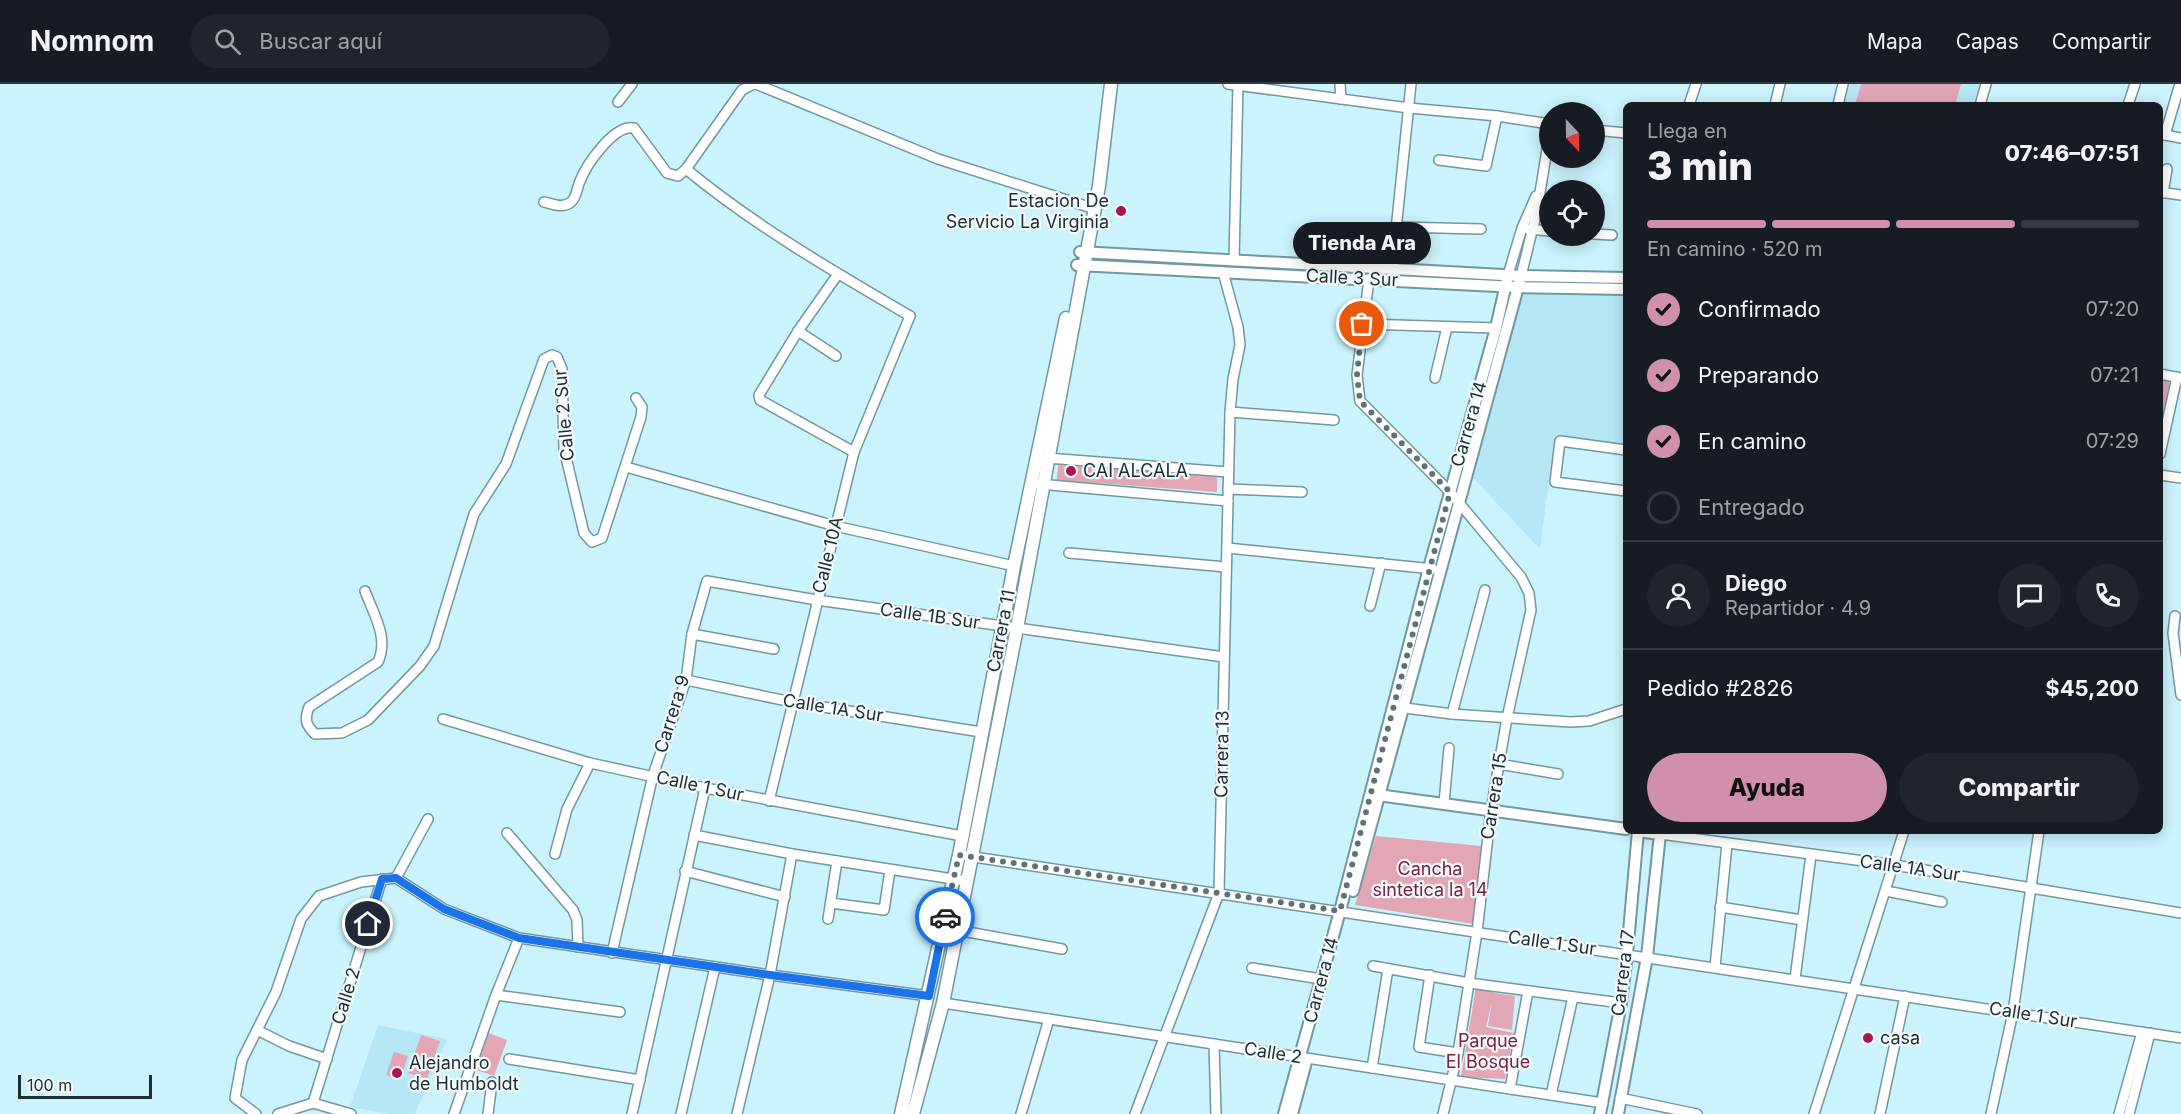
<!DOCTYPE html>
<html lang="es">
<head>
<meta charset="utf-8">
<style>
  :root { --surface:#171b24; --page:#20242c; --text:#f1f3f6; --muted:#9ea1a6; --line:#363941; --accent:#d090ad }
  body { margin:0; font-family:Inter,sans-serif; background:var(--page); color:var(--text); height:100vh; display:flex; flex-direction:column; font-size:22px; white-space:nowrap }
  * { box-sizing:border-box; margin:0 }
  p { font-size:20px; color:var(--muted) }
  .icon { flex:none; width:33px; height:33px; fill:none; stroke:currentColor; stroke-width:2; stroke-linecap:round; stroke-linejoin:round }
  .map { position:relative; flex:1; overflow:hidden }
  .side { position:absolute; left:1623px; top:18px; width:540px; height:732px; display:flex; flex-direction:column; background:var(--surface); border-radius:9px; box-shadow:0 3px 15px #0003 }
  .side>* { flex:none }
  .needle { width:39px; rotate:158deg }
  .buttons { position:absolute; left:1539px; top:18px; display:grid; gap:12px }
  .buttons a { display:grid; place-items:center; width:66px; height:66px; border-radius:50%; background:var(--surface); box-shadow:0 3px 15px #0003; font-size:30px }
  .scale { position:absolute; left:18px; bottom:15px; width:134px; box-sizing:border-box; padding-left:6px; border:3px solid #1f2e32; border-top:0; font-size:16px; line-height:21px; white-space:nowrap; color:#1f2e32; -webkit-text-stroke:4px #f2f9fb; paint-order:stroke }
  .pin { position:absolute; display:grid; place-items:center; width:51px; height:51px; color:#fff; margin:-26px; border:3px solid #fff; border-radius:50%; box-shadow:0 2px 6px #0007 }
  .courier { position:absolute; display:grid; place-items:center; width:60px; height:60px; margin:-30px; border:4px solid #1a73e8; border-radius:50%; background:#fff; color:#222; box-shadow:0 2px 8px #0007 }
  .bubble { position:absolute; height:42px; border-radius:21px; background:var(--surface); box-shadow:0 3px 15px #0003; font-size:20px; font-weight:800; line-height:42px; text-align:center }
  .summary em { font-style:normal; font-weight:800 }
  .summary div { display:flex; flex-direction:column-reverse }
  .summary { display:flex; align-items:center; justify-content:space-between; height:102px; padding:0 24px }
  h1 { font-size:39px; font-weight:800; line-height:45px }
  .bar { display:grid; grid-template-columns:repeat(4,1fr); gap:9px 6px; align-content:center; height:72px; padding:0 24px }
  .bar i { height:8px; border-radius:4px; background:var(--line) }
  .bar .active { background:var(--accent) }
  .bar p { grid-column:span 4 }
  .line { display:flex; align-items:center; gap:15px; padding:0 24px; border-top:2px solid var(--line) }
  .line div { flex:1 }
  .round { display:grid; place-items:center; flex:none; width:63px; height:63px; border-radius:32px; background:var(--page) }
  ol { padding:0 24px; list-style:none }
  li { display:flex; align-items:center; gap:18px; height:66px }
  li p { margin-inline-start:auto }
  li .icon { padding:6px; border-radius:50%; background:var(--accent); color:#111; stroke-width:4 }
  li:last-child { color:var(--muted) }
  li i { width:33px; height:33px; border:3px solid var(--line); border-radius:50% }
  .button { display:flex; gap:12px; margin-top:auto; padding:12px 24px }
  .button a { flex:1; height:69px; border-radius:36px; background:var(--accent); color:#111; font-size:24px; font-weight:800; line-height:69px; text-align:center }
  .button a+a { background:var(--page); color:var(--text) }
  header { display:flex; align-items:center; gap:36px; box-sizing:border-box; height:84px; padding:0 30px; background:var(--surface); border-bottom:2px solid var(--line) }
  header strong { font-size:28px }
  nav { display:flex; gap:33px; margin-inline-start:auto; font-size:21px }
  .search { width:420px; height:54px; background:var(--page); display:flex; align-items:center; gap:15px; box-sizing:border-box; padding:0 21px; border-radius:33px; color:var(--muted); font-size:22px }
  .map>svg:first-child { display:block }
  .built { fill:#b6e7f4 }
  .green { fill:#e3a6b4 }
  .lines { fill:none; stroke-linecap:round; stroke-linejoin:round }
  .minor-casing { stroke:#7197a0; stroke-width:12 }
  .tertiary-casing { stroke:#7197a0; stroke-width:14 }
  .secondary-casing { stroke:#7197a0; stroke-width:15 }
  .minor { stroke:#fff; stroke-width:9 }
  .tertiary { stroke:#fff; stroke-width:10 }
  .secondary { stroke:#fff; stroke-width:12 }
  .done { stroke:#5b7379; stroke-width:6; stroke-dasharray:0 10.8 }
  .route { stroke:#1a73e8; stroke-width:8 }
  .poi-dot { fill:#a71653; stroke:#f2f9fb; stroke-width:2 }
  .labels { text-anchor:middle; stroke-width:4.5; stroke-linejoin:round; paint-order:stroke }
  .poi-label { font-size:18px; fill:#1f2e32; stroke:#f2f9fb; text-anchor:start }
  .street-label { font-size:18px; fill:#1f2e32; stroke:#f2f9fb }
  .park-label { font-size:18px; fill:#7b2242; stroke:#f2f9fb }
</style>
</head>
<body>
<header>
<strong>Nomnom</strong>
<div class="search"><svg class="icon" aria-label="search" viewBox="0 0 24 24"><circle cx="10" cy="10" r="6"/><path d="M15 15l6 6"/></svg>Buscar aquí</div>
<nav><a>Mapa</a><a>Capas</a><a>Compartir</a></nav>
</header>
<div class="map">
<svg width="2181" height="1030" viewBox="0 0 2181 1030">
  <rect width="100%" height="100%" fill="#cbf3fd"/>
  <g class="built">
    <path d="M1850,0H1979L1973,21H1844Z"/>
    <path d="M1523,208L1626,210V361L1555,352L1540,465L1473,394Z"/>
    <path d="M378,941L447,955L415,1030H390L350,1023Z"/>
  </g>
  <g class="green">
    <path d="M1861,0H1961L1955,21H1855Z"/>
    <path d="M2160,295L2170,297L2162,335H2160Z"/>
    <path d="M1058,381L1217,391V408L1057,396Z"/>
    <path d="M1376,752L1482,762L1474,840L1355,821Z"/>
    <path d="M1476,903L1494,906V909L1515,912L1512,946L1488,942L1492,918L1486,943L1514,949L1505,995L1461,993Z"/>
    <path d="M488,949L507,956L494,992L474,985Z"/>
    <path d="M421,951L440,957L427,995L408,989Z"/>
    <path d="M394,968L408,972L400,996L386,991Z"/>
  </g>
  <g class="lines">
    <defs>
      <g id="minor">
        <path d="M756,0L938,75L1095,125"/>
        <path d="M1228,0L1409,24L1497,32L1550,40"/>
        <path d="M1340,0L1341,15"/>
        <path d="M618,18L632,0"/>
        <path d="M1689,21L1696,0"/>
        <path d="M1775,21L1780,0"/>
        <path d="M1838,21L1843,0"/>
        <path d="M1980,21L1986,0"/>
        <path d="M2128,21L2135,0"/>
        <path d="M1594,46L1626,49"/>
        <path d="M2160,50L2181,54"/>
        <path d="M2165,51L2179,3"/>
        <path d="M1439,76L1486,82L1497,32"/>
        <path d="M686,85C755,142 833,187 910,232L854,368L769,717"/>
        <path d="M2160,108L2181,111"/>
        <path d="M2163,109L2167,85"/>
        <path d="M544,118C553,120 563,125 571,118C577,113 577,103 580,97C587,80 614,40 634,44L667,89L678,92L686,85L742,6L754,0"/>
        <path d="M1397,143L1481,145"/>
        <path d="M1528,145L1550,147"/>
        <path d="M1594,150L1612,151"/>
        <path d="M1234,177L1238,0"/>
        <path d="M1392,185L1411,0"/>
        <path d="M838,190L798,247L759,311L760,316L854,368"/>
        <path d="M1508,191L1522,144L1536,112"/>
        <path d="M1521,192L1537,127L1550,47"/>
        <path d="M1369,195L1357,291L1360,317L1450,408L1521,493L1529,509L1531,526L1507,634L1491,726L1477,848L1458,969L1443,1030"/>
        <path d="M1362,240L1496,244"/>
        <path d="M798,247L836,272"/>
        <path d="M2160,290L2181,294"/>
        <path d="M1435,294L1447,243"/>
        <path d="M1230,328L1334,336"/>
        <path d="M1626,366L1560,357L1555,398L1626,407"/>
        <path d="M2160,370L2177,293"/>
        <path d="M1047,374L1228,388"/>
        <path d="M626,383L835,442L1014,482"/>
        <path d="M2160,391L2181,394"/>
        <path d="M1039,400L1228,417"/>
        <path d="M1228,405L1302,408"/>
        <path d="M1227,464L1433,485"/>
        <path d="M1069,469L1226,483"/>
        <path d="M365,507C374,531 389,554 378,578L309,623C304,636 306,641 315,650L342,649L368,636L420,582L434,562L474,430L506,380L544,275L552,271L557,273L562,285L564,365L584,449L592,458L602,454L641,333L642,323L636,314"/>
        <path d="M1370,522L1381,479"/>
        <path d="M2175,532L2173,549L2181,611"/>
        <path d="M692,550L774,565"/>
        <path d="M686,596L792,618L981,648"/>
        <path d="M1397,623L1452,630L1570,638L1589,637L1626,625"/>
        <path d="M1452,630L1485,506"/>
        <path d="M443,635L590,679L705,704L962,752"/>
        <path d="M1499,680L1558,690"/>
        <path d="M1444,719L1449,664"/>
        <path d="M507,749L573,826L577,836L578,863"/>
        <path d="M1660,750L1894,781L2181,829"/>
        <path d="M694,751L792,770L966,797"/>
        <path d="M555,770L567,725L590,679"/>
        <path d="M967,772L2181,954"/>
        <path d="M685,787L785,813"/>
        <path d="M396,794L428,735"/>
        <path d="M1886,807L1942,818"/>
        <path d="M831,819L884,826L890,786"/>
        <path d="M1720,823L1802,836"/>
        <path d="M828,835L837,777"/>
        <path d="M957,846L1062,865"/>
        <path d="M612,869L653,691L686,596L692,550L707,497L817,516L1224,573"/>
        <path d="M1373,882L1469,899L1621,919"/>
        <path d="M1715,883L1727,760"/>
        <path d="M1252,884L1321,895"/>
        <path d="M1430,891L1419,963L1458,969"/>
        <path d="M1795,895L1811,771"/>
        <path d="M496,911L620,928"/>
        <path d="M943,919L1603,1019"/>
        <path d="M257,946L289,962L327,975"/>
        <path d="M1214,960L1216,1030"/>
        <path d="M509,975L640,996"/>
        <path d="M1372,984L1388,885"/>
        <path d="M1510,1005L1528,907"/>
        <path d="M1551,1011L1573,913"/>
        <path d="M1620,1014L1697,1030"/>
        <path d="M313,1019L382,795"/>
        <path d="M256,1030L235,1014L242,976L276,908L301,835L319,812L361,798L396,794L444,825L519,854L770,891L929,912"/>
        <path d="M278,1030L313,1019L351,1030"/>
        <path d="M454,1030L496,911L519,854"/>
        <path d="M488,1030L492,998"/>
        <path d="M632,1030L705,704"/>
        <path d="M681,1030L715,883"/>
        <path d="M737,1030L770,891L792,770"/>
        <path d="M1021,1030L1049,935"/>
        <path d="M1135,1030L1219,809L1230,328L1233,295L1240,261L1238,243L1223,188"/>
        <path d="M1814,1030L1904,747"/>
        <path d="M1880,1030L1905,912"/>
        <path d="M1991,1030L2013,928L2039,747"/>
        <path d="M2119,1030L2142,948"/>
        <path d="M2129,1030L2150,949"/>
      </g>
      <g id="tertiary">
        <path d="M1080,168L1521,192L1626,194"/>
        <path d="M1077,181L1517,203L1626,205"/>
        <path d="M1378,711L1626,745"/>
        <path d="M1353,807L1521,192"/>
        <path d="M1284,1030L1340,827L1429,484L1496,244L1508,191"/>
        <path d="M1292,1030L1306,978"/>
        <path d="M1600,1030L1621,919L1627,870L1638,747"/>
        <path d="M1618,1030L1647,873L1660,750L1637,747"/>
      </g>
      <g id="secondary">
        <path d="M901,1030L959,771L1014,482L1066,234"/>
        <path d="M913,1030L943,919L1017,544L1099,102L1111,0"/>
      </g>
    </defs>
    <use href="#minor" class="minor-casing"/>
    <use href="#tertiary" class="tertiary-casing"/>
    <use href="#secondary" class="secondary-casing"/>
    <use href="#minor" class="minor"/>
    <use href="#tertiary" class="tertiary"/>
    <use href="#secondary" class="secondary"/>
  </g>
  <g class="lines">
    <path class="done" d="M945,833L959,771L1340,827L1450,408L1360,317L1357,291L1362,240"/>
    <path class="route" d="M368,840L382,795L396,794L444,825L519,854L770,891L929,912L945,833"/>
  </g>
  <g class="poi-dot">
    <circle cx="1121" cy="127" r="6"/>
    <circle cx="1071" cy="387" r="6"/>
    <circle cx="1868" cy="954" r="6"/>
    <circle cx="397" cy="989" r="6"/>
  </g>
  <g class="labels">
    <g class="poi-label">
      <text x="1109" y="123" text-anchor="end">Estacion De<tspan x="1109" dy="21">Servicio La Virginia</tspan></text>
      <text x="1083" y="393">CAI ALCALA</text>
      <text x="1880" y="960">casa</text>
      <text x="409" y="985">Alejandro<tspan x="409" dy="21">de Humboldt</tspan></text>
    </g>
    <g class="street-label">
      <text transform="translate(1352 194) rotate(3)" y="6">Calle 3 Sur</text>
      <text transform="translate(564 331) rotate(-95)" y="6">Calle 2 Sur</text>
      <text transform="translate(1469 340) rotate(-74)" y="6">Carrera 14</text>
      <text transform="translate(828 471) rotate(-76)" y="6">Calle 10A</text>
      <text transform="translate(930 532) rotate(8)" y="6">Calle 1B Sur</text>
      <text transform="translate(1001 547) rotate(-79)" y="6">Carrera 11</text>
      <text transform="translate(833 624) rotate(9)" y="6">Calle 1A Sur</text>
      <text transform="translate(672 630) rotate(-73)" y="6">Carrera 9</text>
      <text transform="translate(1222 670) rotate(-89)" y="6">Carrera 13</text>
      <text transform="translate(700 702) rotate(12)" y="6">Calle 1 Sur</text>
      <text transform="translate(1494 712) rotate(-81)" y="6">Carrera 15</text>
      <text transform="translate(1910 784) rotate(8)" y="6">Calle 1A Sur</text>
      <text transform="translate(1552 859) rotate(8)" y="6">Calle 1 Sur</text>
      <text transform="translate(1623 889) rotate(-83)" y="6">Carrera 17</text>
      <text transform="translate(1321 896) rotate(-75)" y="6">Carrera 14</text>
      <text transform="translate(346 912) rotate(-73)" y="6">Calle 2</text>
      <text transform="translate(2033 931) rotate(9)" y="6">Calle 1 Sur</text>
      <text transform="translate(1273 969) rotate(9)" y="6">Calle 2</text>
    </g>
    <g class="park-label">
      <text x="1430" y="791">Cancha<tspan x="1430" dy="21">sintetica la 14</tspan></text>
      <text x="1488" y="963">Parque<tspan x="1488" dy="21">El Bosque</tspan></text>
    </g>
  </g>
</svg>
<div class="buttons">
<a><svg class="needle" viewBox="-14 -14 28 28"><path d="M0-13l5 13h-10z" fill="#e53935"/><path d="M0 13l5-13h-10z" fill="#9ea1a6"/></svg></a>
<a><svg class="icon" aria-label="locate" viewBox="0 0 24 24"><circle cx="12" cy="12" r="6"/><path d="M12 2v4M12 18v4M2 12h4M18 12h4"/></svg></a>
</div>
<div class="scale">100 m</div>
<div class="pin" style="left:1362px;top:240px;background:#ea580c"><svg class="icon" aria-label="bag" viewBox="0 0 24 24"><path d="M5 8h14l-1 12H6zM9 8a3 3 0 0 1 6 0"/></svg></div>
<div class="pin" style="left:368px;top:840px;background:#1f2937"><svg class="icon" aria-label="home" viewBox="0 0 24 24"><path d="M3 11l9-7 9 7M6 9v11h12V9"/></svg></div>
<div class="courier" style="left:945px;top:833px"><svg class="icon" aria-label="car" viewBox="0 0 24 24"><path d="M5 17H2v-5l4-1 3-4h7l3 4 3 1v5h-3M9 17h6M6 11h13"/><circle cx="7" cy="17" r="2"/><circle cx="17" cy="17" r="2"/></svg></div>
<div class="bubble" style="left:1293px;top:138px;width:138px">Tienda Ara</div>
<section class="side">
<div class="summary"><div><h1>3 min</h1><p>Llega en</p></div><em>07:46–07:51</em></div>
<div class="bar"><i class="active"></i><i class="active"></i><i class="active"></i><i></i><p>En camino · 520 m</p></div>
<ol>
<li><svg class="icon" aria-label="check" viewBox="0 0 24 24"><path d="M5 12l5 5 9-10"/></svg>Confirmado<p>07:20</p></li>
<li><svg class="icon" aria-label="check" viewBox="0 0 24 24"><path d="M5 12l5 5 9-10"/></svg>Preparando<p>07:21</p></li>
<li><svg class="icon" aria-label="check" viewBox="0 0 24 24"><path d="M5 12l5 5 9-10"/></svg>En camino<p>07:29</p></li>
<li><i></i>Entregado</li>
</ol>
<div class="line" style="height:108px"><a class="round"><svg class="icon" aria-label="person" viewBox="0 0 24 24"><circle cx="12" cy="8" r="4"/><path d="M4 21q1-7 8-7t8 7"/></svg></a><div><b>Diego</b><p>Repartidor · 4.9</p></div><a class="round"><svg class="icon" aria-label="chat" viewBox="0 0 24 24"><path d="M4 5h16v11H9l-5 4z"/></svg></a><a class="round"><svg class="icon" aria-label="phone" viewBox="0 0 24 24"><path d="M5 4h4l2 5-3 2q2 4 5 5l2-3 5 2v4C11 20 4 13 5 4z"/></svg></a></div>
<div class="line" style="height:78px"><div>Pedido #2826</div><b>$45,200</b></div>
<div class="button"><a>Ayuda</a><a>Compartir</a></div>
</section>
</div>
</body>
</html>
